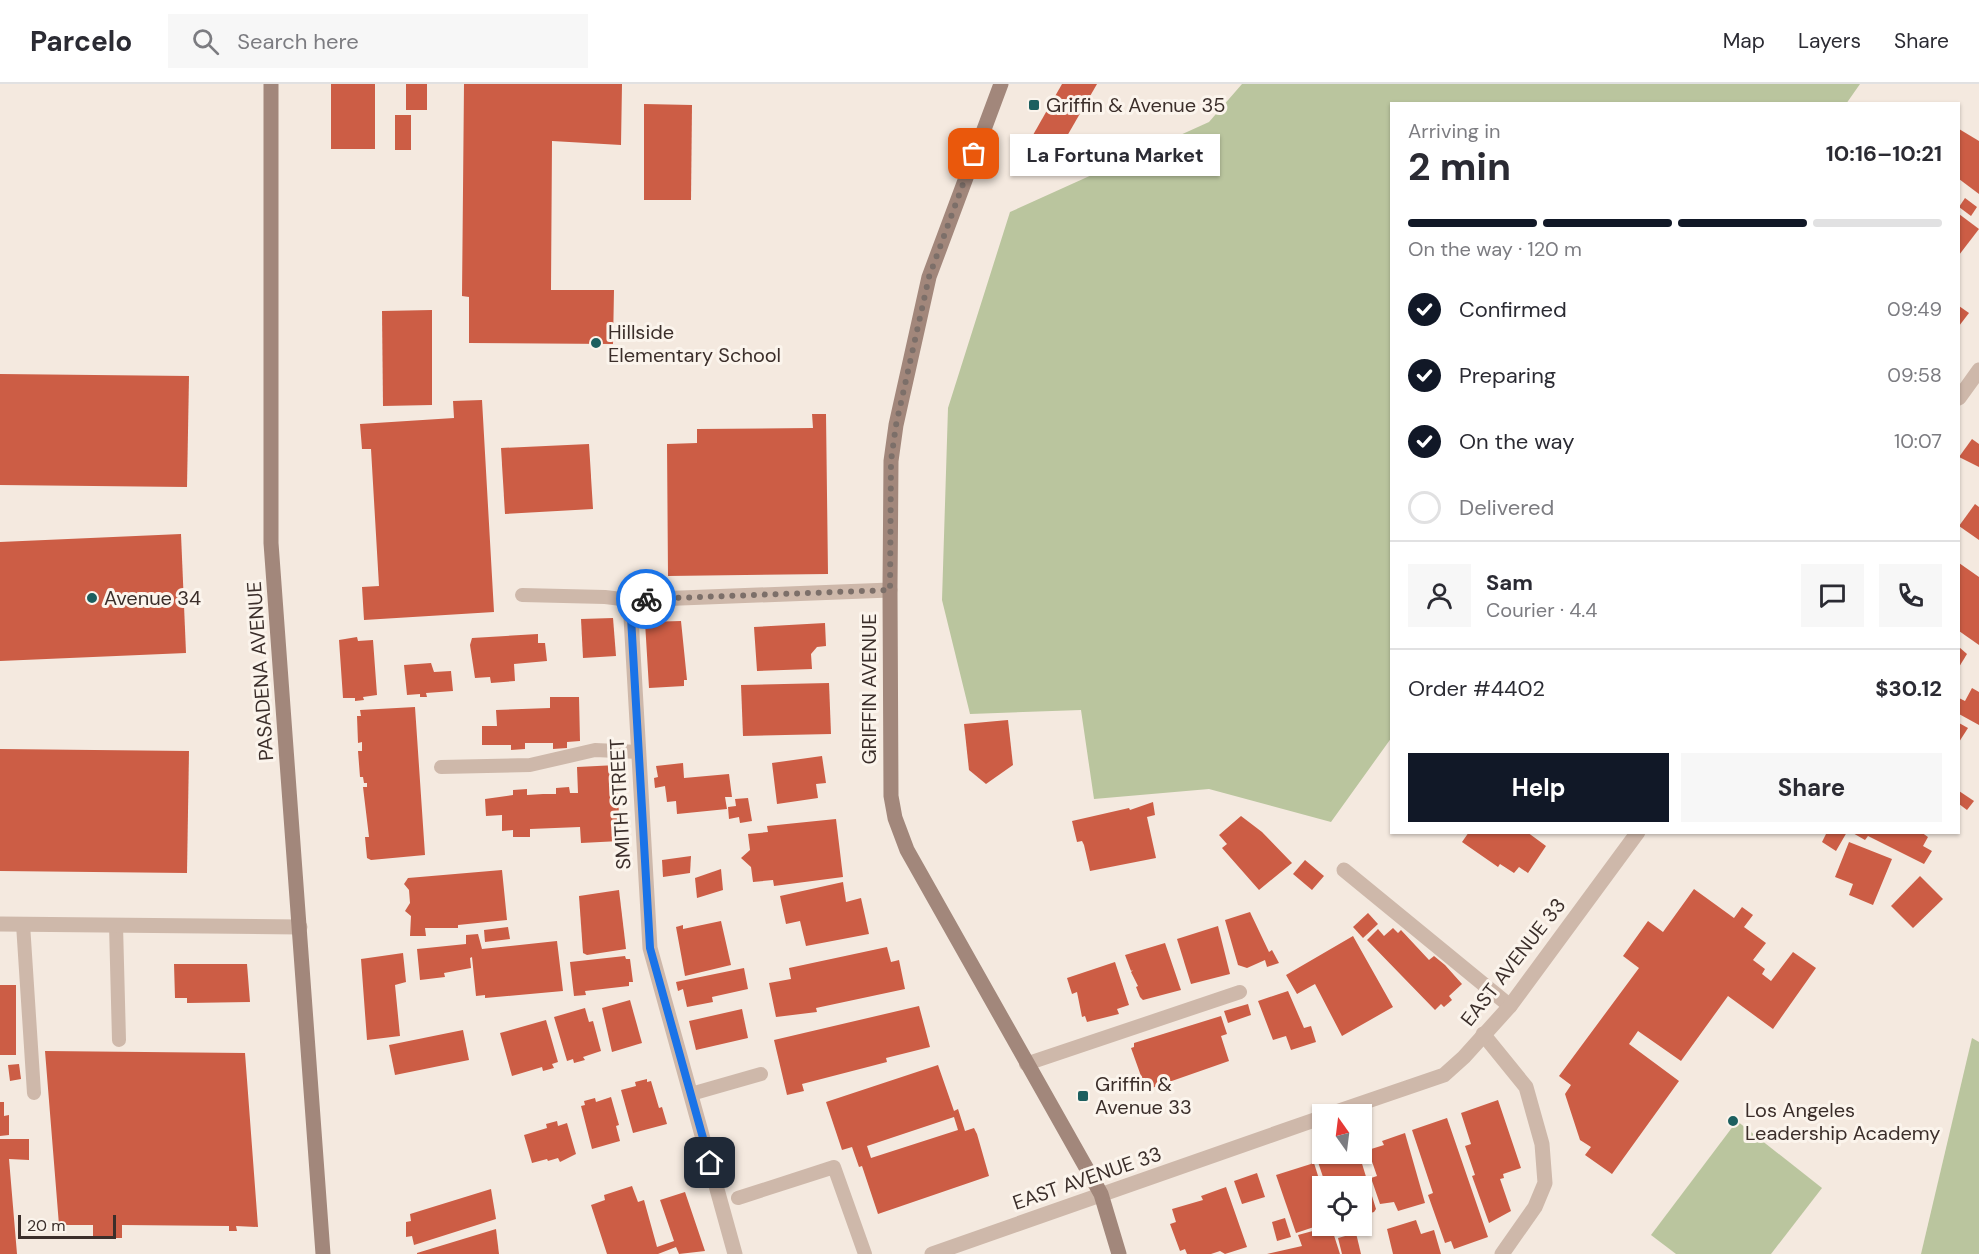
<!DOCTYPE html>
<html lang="en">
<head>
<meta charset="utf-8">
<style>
  :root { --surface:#fff; --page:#f7f7f7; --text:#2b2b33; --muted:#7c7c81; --line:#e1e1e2; --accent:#111827 }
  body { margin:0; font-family:"DM Sans",sans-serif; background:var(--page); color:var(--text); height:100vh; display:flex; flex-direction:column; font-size:22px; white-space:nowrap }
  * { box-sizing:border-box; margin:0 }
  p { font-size:20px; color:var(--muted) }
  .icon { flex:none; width:33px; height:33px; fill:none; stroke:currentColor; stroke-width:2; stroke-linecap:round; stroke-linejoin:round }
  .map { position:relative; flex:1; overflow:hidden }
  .details { position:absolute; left:1390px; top:18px; width:570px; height:732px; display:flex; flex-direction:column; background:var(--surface); border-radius:0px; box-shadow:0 2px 4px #0004 }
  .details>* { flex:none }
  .needle { width:39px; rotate:346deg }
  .buttons { position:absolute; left:1312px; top:1020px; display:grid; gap:12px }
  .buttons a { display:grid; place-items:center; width:60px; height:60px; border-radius:0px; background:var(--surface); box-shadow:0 2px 4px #0004; font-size:30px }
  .scale { position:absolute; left:18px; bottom:15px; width:98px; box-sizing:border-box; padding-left:6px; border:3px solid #3b2e2a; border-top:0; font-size:16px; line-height:21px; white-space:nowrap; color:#3b2e2a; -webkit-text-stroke:4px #fbf4ec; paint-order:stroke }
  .pin { position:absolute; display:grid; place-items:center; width:51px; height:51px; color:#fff; margin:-26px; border-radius:12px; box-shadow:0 3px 9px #0006 }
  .courier { position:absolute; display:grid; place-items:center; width:60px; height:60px; margin:-30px; border:4px solid #1a73e8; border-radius:50%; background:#fff; color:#222; box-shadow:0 2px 8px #0007 }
  .bubble { position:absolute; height:42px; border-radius:0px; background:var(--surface); box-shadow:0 2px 4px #0004; font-size:20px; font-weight:700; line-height:42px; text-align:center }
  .head em { font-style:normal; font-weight:700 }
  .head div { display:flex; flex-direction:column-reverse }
  .head { display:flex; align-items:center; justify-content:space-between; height:102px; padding:0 18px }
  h1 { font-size:39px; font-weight:700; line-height:45px }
  .bar { display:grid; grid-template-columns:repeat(4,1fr); gap:9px 6px; align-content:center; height:72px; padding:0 18px }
  .bar i { height:8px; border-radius:4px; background:var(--line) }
  .bar .current { background:var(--accent) }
  .bar p { grid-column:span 4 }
  .line { display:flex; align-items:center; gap:15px; padding:0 18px; border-top:2px solid var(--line) }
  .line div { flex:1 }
  .round { display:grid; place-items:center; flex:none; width:63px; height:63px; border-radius:0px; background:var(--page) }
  ol { padding:0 18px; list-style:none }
  li { display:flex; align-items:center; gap:18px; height:66px }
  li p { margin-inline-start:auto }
  li .icon { padding:6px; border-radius:50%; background:var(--accent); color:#fff; stroke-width:4 }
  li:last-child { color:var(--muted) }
  li i { width:33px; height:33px; border:3px solid var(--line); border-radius:50% }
  .button { display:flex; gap:12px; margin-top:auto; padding:12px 18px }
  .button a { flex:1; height:69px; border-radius:0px; background:var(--accent); color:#fff; font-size:24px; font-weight:700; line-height:69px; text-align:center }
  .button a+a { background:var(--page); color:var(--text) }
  header { display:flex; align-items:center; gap:36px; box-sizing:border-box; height:84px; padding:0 30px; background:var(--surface); border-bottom:2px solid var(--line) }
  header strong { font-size:28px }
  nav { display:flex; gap:33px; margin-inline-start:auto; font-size:21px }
  .search { width:420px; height:54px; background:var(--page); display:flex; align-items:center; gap:15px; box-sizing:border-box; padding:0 21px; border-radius:0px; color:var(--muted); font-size:22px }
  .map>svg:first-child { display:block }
  .green { fill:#bac59e }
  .building { fill:#cc5d45; fill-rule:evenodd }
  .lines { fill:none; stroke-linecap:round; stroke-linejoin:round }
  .lane { stroke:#ceb8aa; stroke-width:14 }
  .street { stroke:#ceb8aa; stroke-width:15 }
  .secondary { stroke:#a2877b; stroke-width:15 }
  .done { stroke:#7c6f69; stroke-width:6; stroke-dasharray:0 10.8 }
  .route { stroke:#1a73e8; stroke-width:8 }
  .poi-dot { fill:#1c5f5f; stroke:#fbf4ec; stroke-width:2 }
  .labels { text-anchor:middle; stroke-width:6; stroke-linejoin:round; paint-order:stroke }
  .poi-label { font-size:20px; fill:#3b2e2a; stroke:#fbf4ec; text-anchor:start }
  .street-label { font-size:20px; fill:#3b2e2a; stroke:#fbf4ec }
</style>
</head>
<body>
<header>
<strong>Parcelo</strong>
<div class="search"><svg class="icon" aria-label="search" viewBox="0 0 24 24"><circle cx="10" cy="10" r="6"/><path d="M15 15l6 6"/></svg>Search here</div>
<nav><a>Map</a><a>Layers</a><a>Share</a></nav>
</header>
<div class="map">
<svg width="1979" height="1170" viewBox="0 0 1979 1170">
  <rect width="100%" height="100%" fill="#f4e9df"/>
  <g class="green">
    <path d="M1242,0H1860L1846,20H1392V653L1331,738L1209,705L1094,715L1081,626L970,630L942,516L948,324L1010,128L1209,38Z"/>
    <path d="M1972,954L1979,958V1170H1921Z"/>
    <path d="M1737,1037L1822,1104L1771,1170H1676L1651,1151Z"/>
  </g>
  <g class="building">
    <rect x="331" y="0" width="44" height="65"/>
    <rect x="406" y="0" width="21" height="26"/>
    <path d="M464,0H622L621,61L552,57L551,206H614L613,260L469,259V213L462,212Z"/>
    <path d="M1062,0H1097L1059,66L1033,51Z"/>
    <path d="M644,20L692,21L691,116H644Z"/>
    <rect x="395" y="31" width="16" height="35"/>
    <path d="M1959,45L1979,57V110L1959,95Z"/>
    <path d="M1965,114L1977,123L1971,132L1959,123Z"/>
    <path d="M1959,130L1979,145L1959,171Z"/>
    <path d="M1959,222L1969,229L1959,242Z"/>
    <path d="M432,226V321L383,322L382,227Z"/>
    <path d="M0,290L189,292L187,403L0,401Z"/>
    <path d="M482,316L494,528L364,536L362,503L379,502L371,365H362L360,340L454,334L453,317Z"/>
    <path d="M812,330H826L828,490L668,492L667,360L697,359V345L813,344Z"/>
    <path d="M1972,355L1979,360V383L1959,373Z"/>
    <path d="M589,360L593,425L505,430L501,364Z"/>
    <path d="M1975,420L1979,423V456L1959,442Z"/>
    <path d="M181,450L186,569L0,577V458Z"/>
    <path d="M1959,479L1979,493V561L1959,547Z"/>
    <path d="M613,534L616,572L583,574L581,535Z"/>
    <path d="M681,537L687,596H684V602L649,604L645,538Z"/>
    <path d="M825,539L826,562L817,563L811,570L812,585L757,587L754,543Z"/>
    <path d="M538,550V559H545L547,577L514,580L515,597L491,599L490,593L475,594L470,561L472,554Z"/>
    <path d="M357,553L358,557L373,556L377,611L363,613L364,616L355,617V614H343L339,556Z"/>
    <path d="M1959,563L1967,570L1959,583Z"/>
    <path d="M431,579L434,588L451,587L453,607L426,609L427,613H420V610L407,611L404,581Z"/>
    <path d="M829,599L831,650L743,652L741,601Z"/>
    <path d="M1972,604L1979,608V641L1959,630V614L1965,617Z"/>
    <path d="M550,613H579L580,657L567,658V664L553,665V659H525V665L511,666V661H482V642H497L496,626L550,624Z"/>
    <path d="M415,623L425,771L371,776L367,774L365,753H369L363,703H367V699H364L363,693H360L358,667H362V658L358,659L357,632H361L360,626Z"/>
    <path d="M1008,636L1013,681L986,700L969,686L964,640Z"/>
    <path d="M1959,639L1968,644L1959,658Z"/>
    <path d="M0,665L189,667L187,789L0,787Z"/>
    <path d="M822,672L826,699L816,700L818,714L777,720L772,679Z"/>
    <path d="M683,679L684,694L729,690L732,713H725L727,725L677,730L676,717L667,718L665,702L655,704L654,694L658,693L656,682Z"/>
    <path d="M617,681L621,709H618L619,732H622L620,757L581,759L580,743L530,745V753H513V746L502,747V731L486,732L485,715L513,711V706L527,705V711L543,710H556V704L569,703L570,709H578L577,683Z"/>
    <path d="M1959,707L1974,717L1967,726L1959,720Z"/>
    <path d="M748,714L752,737L740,739L739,733L729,735L728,723L736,722L735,715Z"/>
    <path d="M1153,718L1155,731L1147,733L1156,774L1090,787L1084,761L1082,757L1077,758L1072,737L1129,724L1130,726Z"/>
    <path d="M1241,732L1262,748L1292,779L1259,806L1222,764L1227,760L1219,751Z"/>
    <path d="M836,735L843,793L774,802L773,796L753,798L751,783L741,774L750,766L748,750L768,748L767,742Z"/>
    <path d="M1469,748H1527L1546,762L1528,789L1519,783L1514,789L1500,780L1498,783L1462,758Z"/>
    <path d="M1823,748H1847L1836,767L1822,758L1826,750Z"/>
    <path d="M1851,748H1921L1928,753L1923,762L1932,767L1924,780L1868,752L1865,756Z"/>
    <path d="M1849,758L1892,775L1873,821L1849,811L1853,800L1835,793Z"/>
    <path d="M691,772L690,789L663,793L662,776Z"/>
    <path d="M1305,776L1324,792L1312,806L1293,790Z"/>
    <path d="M721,785L723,806L697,814L695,794Z"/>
    <path d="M502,786L507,836L458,841V844H425L426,852H410L411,832L405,827L410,819L409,806L404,800L408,794Z"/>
    <path d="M1920,792L1943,815L1913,844L1891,822Z"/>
    <path d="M843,798L846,818L861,814L869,850L806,862L800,837L786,840L780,812Z"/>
    <path d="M1694,805L1734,834L1742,823L1753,831L1744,843L1766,859L1753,876L1765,885L1762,890L1771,897L1793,868L1816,884L1773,945L1728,912L1681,977L1638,947L1629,960L1679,997L1612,1090L1585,1071L1591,1063L1580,1056L1565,1010L1571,1001L1559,992L1639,884L1623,872L1648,837L1663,848Z"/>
    <path d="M619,806L626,865L587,871L583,869L579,812Z"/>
    <path d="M1250,828L1269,868L1272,866L1279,879L1267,883L1265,876L1247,884L1238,881L1225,836Z"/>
    <path d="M1368,829L1378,840L1363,854L1353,843Z"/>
    <path d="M721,837L731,881L685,892L676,843L683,841V845Z"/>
    <path d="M1218,842L1230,890L1191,900L1177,855Z"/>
    <path d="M508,843L510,855L485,858L484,846Z"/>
    <path d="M1393,844L1398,849L1401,846L1429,876L1434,872L1445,881L1462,900L1449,912L1452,916L1444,923L1441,920L1435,926L1367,856L1378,845L1384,852Z"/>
    <path d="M478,850L482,865L557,857L563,907L485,914V911L476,912L472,873L470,874L471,884L444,889L445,893L420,896L417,865L466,860V851Z"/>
    <path d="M1353,852L1393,923L1342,952L1315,900L1297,910L1286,891Z"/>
    <path d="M1165,859L1181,906L1143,916L1140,913L1136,903L1138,902L1131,888L1133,886L1131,887L1125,871Z"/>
    <path d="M887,863L891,878L899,876L905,905L816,924L817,928L776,933L769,899L791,895L789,884Z"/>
    <path d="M403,869L406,898L395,901L400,952L367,956L361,875Z"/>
    <path d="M625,872L626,875H630L633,898H629V902L585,907L586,911L574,912L570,878Z"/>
    <path d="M1115,878L1129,921L1117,925L1119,930L1087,938L1085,932L1082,933L1077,908L1072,910L1067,894Z"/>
    <path d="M174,880H247L250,918L187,919V914H175Z"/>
    <path d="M744,884L748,905L712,913L713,918L687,923L683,905L678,907L676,898Z"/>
    <rect x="0" y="901" width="16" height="70"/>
    <path d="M1288,907L1304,944L1311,942L1316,958L1291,966L1286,952L1273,956L1258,917Z"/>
    <path d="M630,916L642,959L612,968L602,924Z"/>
    <path d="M1248,920L1251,931L1228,939L1224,927Z"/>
    <path d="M919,922L930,963L886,974L887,978L802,1000L804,1007L787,1011L774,956Z"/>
    <path d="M585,924L589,938L593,937L601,967L583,973L585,976L574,979L573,975L567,977L554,933Z"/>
    <path d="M742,925L748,954L696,966L689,937Z"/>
    <path d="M1221,932L1227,950L1221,952L1229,977L1146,1006L1131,964L1134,963V959Z"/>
    <path d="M546,936L558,978L552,980L554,984L543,987L542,983L512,992L500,949Z"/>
    <path d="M463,946L469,976L395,991L389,961Z"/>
    <path d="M45,967L245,969L258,1143L236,1142L237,1147H229V1142L122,1141V1154H93V1141H59Z"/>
    <path d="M19,980L21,995L10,997L8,981Z"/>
    <path d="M938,981L954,1027L958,1025L965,1047L974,1044L977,1050L989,1092L878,1130L862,1082L859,1083L852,1063L842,1066L826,1018ZM954,1033L958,1046L871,1074L867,1062Z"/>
    <path d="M647,995V998L651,997L659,1024L662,1023L667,1040L633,1049L621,1006L636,1002L635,998Z"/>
    <path d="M611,1013L619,1041L616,1042L620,1057L592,1065L581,1022L585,1021L584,1017L595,1014L596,1018Z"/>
    <path d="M1498,1016L1521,1084L1503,1090L1504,1094L1500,1095L1511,1127L1489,1139L1472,1092L1475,1091L1465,1062L1471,1060L1461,1029Z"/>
    <path d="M0,1018H4V1032L9,1031V1051L0,1052Z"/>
    <path d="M1447,1034L1488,1153L1454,1165L1451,1157L1445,1159L1428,1111L1433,1109L1412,1046Z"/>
    <path d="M557,1037L558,1042L567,1039L576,1070L560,1078L558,1074L548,1077L547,1075L532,1079L524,1051L547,1044L546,1040Z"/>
    <path d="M1405,1049L1425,1119L1398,1127L1394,1118L1380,1120L1371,1094L1377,1092L1368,1066L1384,1061L1382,1057Z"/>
    <path d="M0,1055H29V1076L9,1075L17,1170H0Z"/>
    <path d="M1334,1070H1359L1376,1125L1374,1128L1363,1131L1362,1102H1326L1318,1078L1335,1073Z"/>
    <path d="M1314,1079L1323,1108V1140L1296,1149L1276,1091Z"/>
    <path d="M1257,1089L1265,1113L1242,1120L1234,1097Z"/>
    <path d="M632,1102L638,1118L644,1116L657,1163L674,1157L660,1116L685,1108L705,1167L679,1170L676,1163L658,1170H607L591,1121L605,1116L604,1111Z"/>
    <path d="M1226,1103L1247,1163L1225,1170L1220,1167L1211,1170H1187L1185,1165L1180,1167L1170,1140L1176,1138L1172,1125L1203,1116L1201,1112Z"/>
    <path d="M491,1105L496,1135L414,1161L412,1152L406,1153V1138L411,1137L410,1130Z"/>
    <path d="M1285,1134L1291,1153L1277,1157L1272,1138Z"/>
    <path d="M1416,1136L1421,1150L1434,1146L1441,1170H1393L1387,1145Z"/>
    <path d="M1331,1142L1340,1170H1267L1302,1162L1298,1151Z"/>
    <path d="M496,1145L499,1170H417V1169Z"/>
    <path d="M1356,1149L1361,1170H1342L1338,1154Z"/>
  </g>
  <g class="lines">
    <g class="lane">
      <path d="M522,511L605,513L630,516"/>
      <path d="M441,683L530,681L595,666L639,668"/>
      <path d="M23,840L34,1009"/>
      <path d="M116,841L119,956"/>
      <path d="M1026,980L1240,908"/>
      <path d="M691,1010L761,990"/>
      <path d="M738,1114L834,1083L865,1170"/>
    </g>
    <g class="street">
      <path d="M1959,314L1979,286"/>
      <path d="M1344,786L1510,922"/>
      <path d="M0,840L300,843"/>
      <path d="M1483,950L1526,1003L1542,1060L1545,1099L1535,1123L1502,1170"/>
      <path d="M1330,1030L1444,991L1464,973L1510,922L1638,748"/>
      <path d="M735,1170L650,864L630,516L890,506"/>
      <path d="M932,1170L1323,1033"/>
    </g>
    <g class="secondary">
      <path d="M271,0V459L323,1170"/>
      <path d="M1001,0L929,193L896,341L891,377L890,506L891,712L895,734L907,766L1101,1110L1119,1170"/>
    </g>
  </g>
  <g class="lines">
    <path class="done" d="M646,515L890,506L891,377L896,341L929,193L974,70"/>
    <path class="route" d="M646,515L630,516L650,864L710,1079"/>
  </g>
  <g class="poi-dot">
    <rect x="1028" y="15" width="12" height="12" rx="3"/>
    <circle cx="596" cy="259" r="6"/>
    <circle cx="92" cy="514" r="6"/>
    <rect x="1077" y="1006" width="12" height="12" rx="3"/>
    <circle cx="1733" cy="1037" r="6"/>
  </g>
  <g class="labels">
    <g class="poi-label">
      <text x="1046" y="28">Griffin &amp; Avenue 35</text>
      <text x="608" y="255">Hillside<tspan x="608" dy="23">Elementary School</tspan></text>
      <text x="104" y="521">Avenue 34</text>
      <text x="1095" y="1007">Griffin &amp;<tspan x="1095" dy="23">Avenue 33</tspan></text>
      <text x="1745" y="1033">Los Angeles<tspan x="1745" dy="23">Leadership Academy</tspan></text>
    </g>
    <g class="street-label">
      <text transform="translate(260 587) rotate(-94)" y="7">PASADENA AVENUE</text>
      <text transform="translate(869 605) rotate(-90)" y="7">GRIFFIN AVENUE</text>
      <text transform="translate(620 720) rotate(-93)" y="7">SMITH STREET</text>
      <text transform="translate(1513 878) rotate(-52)" y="7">EAST AVENUE 33</text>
      <text transform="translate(1087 1094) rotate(-19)" y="7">EAST AVENUE 33</text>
    </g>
  </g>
</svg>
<div class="buttons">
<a><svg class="needle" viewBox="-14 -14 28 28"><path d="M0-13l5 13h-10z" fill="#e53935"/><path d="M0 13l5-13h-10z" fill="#7c7c81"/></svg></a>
<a><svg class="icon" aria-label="locate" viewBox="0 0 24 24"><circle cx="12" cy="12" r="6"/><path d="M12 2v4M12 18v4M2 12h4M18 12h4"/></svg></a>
</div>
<div class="scale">20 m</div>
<div class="pin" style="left:974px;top:70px;background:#ea580c"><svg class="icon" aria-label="bag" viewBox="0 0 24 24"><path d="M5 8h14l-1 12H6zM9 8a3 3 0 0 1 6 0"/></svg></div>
<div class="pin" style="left:710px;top:1079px;background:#1f2937"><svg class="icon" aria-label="home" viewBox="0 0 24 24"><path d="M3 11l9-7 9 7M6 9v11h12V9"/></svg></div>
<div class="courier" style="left:646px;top:515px"><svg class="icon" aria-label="bike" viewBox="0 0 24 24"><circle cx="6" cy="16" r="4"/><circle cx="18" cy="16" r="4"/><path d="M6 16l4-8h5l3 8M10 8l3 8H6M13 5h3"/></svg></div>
<div class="bubble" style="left:1010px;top:50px;width:210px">La Fortuna Market</div>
<section class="details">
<div class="head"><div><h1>2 min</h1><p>Arriving in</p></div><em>10:16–10:21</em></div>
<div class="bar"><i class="current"></i><i class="current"></i><i class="current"></i><i></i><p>On the way · 120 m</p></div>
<ol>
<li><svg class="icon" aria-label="check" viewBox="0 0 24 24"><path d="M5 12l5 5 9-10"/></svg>Confirmed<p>09:49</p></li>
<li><svg class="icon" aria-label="check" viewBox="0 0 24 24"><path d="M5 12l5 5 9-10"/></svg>Preparing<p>09:58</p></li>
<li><svg class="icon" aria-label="check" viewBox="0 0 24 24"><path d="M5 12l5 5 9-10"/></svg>On the way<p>10:07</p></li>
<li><i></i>Delivered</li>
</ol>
<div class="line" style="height:108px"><a class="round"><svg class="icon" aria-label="person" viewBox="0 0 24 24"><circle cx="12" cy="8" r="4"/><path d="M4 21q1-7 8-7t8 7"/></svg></a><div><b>Sam</b><p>Courier · 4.4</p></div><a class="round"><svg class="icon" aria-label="chat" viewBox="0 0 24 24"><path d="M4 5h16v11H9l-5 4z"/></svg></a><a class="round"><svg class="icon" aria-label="phone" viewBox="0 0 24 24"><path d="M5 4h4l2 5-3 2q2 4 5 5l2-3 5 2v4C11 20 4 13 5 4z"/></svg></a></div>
<div class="line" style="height:78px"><div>Order #4402</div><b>$30.12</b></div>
<div class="button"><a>Help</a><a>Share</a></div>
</section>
</div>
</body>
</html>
